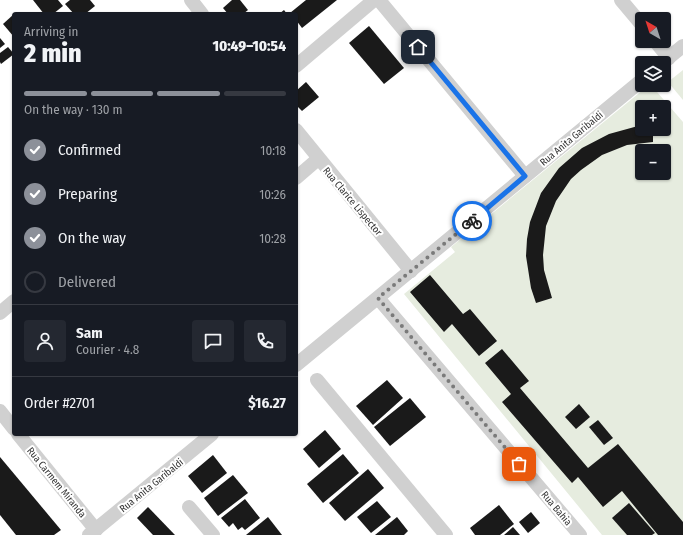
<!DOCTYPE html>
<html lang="en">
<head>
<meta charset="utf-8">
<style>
  :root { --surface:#171b24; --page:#242831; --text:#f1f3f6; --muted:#9ea1a6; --line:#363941; --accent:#8c9099 }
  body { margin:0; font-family:"Fira Sans Condensed",sans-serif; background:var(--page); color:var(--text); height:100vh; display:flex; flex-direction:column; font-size:15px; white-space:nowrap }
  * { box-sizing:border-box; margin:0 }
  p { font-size:13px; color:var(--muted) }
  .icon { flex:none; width:22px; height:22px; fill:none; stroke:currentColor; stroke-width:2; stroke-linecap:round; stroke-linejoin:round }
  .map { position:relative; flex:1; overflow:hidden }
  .panel { position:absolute; left:12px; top:12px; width:286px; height:424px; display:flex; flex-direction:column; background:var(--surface); border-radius:4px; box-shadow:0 1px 3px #0004 }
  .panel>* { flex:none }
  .needle { width:26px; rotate:321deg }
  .buttons { position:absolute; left:635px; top:12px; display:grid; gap:8px }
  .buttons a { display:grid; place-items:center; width:36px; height:36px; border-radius:4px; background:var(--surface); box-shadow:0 1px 3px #0004; font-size:20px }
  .pin { position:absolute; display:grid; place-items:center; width:34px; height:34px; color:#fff; margin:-17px; border-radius:8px; box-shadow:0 2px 6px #0006 }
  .courier { position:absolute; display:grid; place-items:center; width:40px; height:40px; margin:-20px; border:3px solid #1a73e8; border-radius:50%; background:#fff; color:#222; box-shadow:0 1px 5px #0007 }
  .overview em { font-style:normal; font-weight:800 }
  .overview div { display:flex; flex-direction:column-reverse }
  .overview { display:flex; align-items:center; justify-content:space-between; height:68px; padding:0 12px }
  h1 { font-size:26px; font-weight:800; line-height:30px }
  .bar { display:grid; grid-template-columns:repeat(4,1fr); gap:6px 4px; align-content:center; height:48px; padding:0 12px }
  .bar i { height:5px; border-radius:3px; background:var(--line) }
  .bar .selected { background:var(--accent) }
  .bar p { grid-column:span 4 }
  .line { display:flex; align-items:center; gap:10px; padding:0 12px; border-top:1px solid var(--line) }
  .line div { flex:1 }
  .round { display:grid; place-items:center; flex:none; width:42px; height:42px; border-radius:4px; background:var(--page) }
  ol { padding:0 12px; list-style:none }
  li { display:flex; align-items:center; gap:12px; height:44px }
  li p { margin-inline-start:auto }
  li .icon { padding:4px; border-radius:50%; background:var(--accent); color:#fff; stroke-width:4 }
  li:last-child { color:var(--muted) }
  li i { width:22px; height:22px; border:2px solid var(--line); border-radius:50% }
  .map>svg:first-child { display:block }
  .green { fill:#e6ecdf; fill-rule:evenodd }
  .building { fill:#1a1a1a }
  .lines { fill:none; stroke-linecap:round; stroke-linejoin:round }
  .street { stroke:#d0d0d0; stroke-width:14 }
  .done { stroke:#7a7a7a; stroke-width:4; stroke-dasharray:0 7.2 }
  .route { stroke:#1a73e8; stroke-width:5 }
  .labels { text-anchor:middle; stroke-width:4; stroke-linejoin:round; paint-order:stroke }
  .street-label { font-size:10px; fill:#333; stroke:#fff }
</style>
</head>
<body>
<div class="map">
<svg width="683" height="535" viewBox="0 0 683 535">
  <rect width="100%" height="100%" fill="#fff"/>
  <g class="green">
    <path d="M683,70V100L668,82Z"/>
    <path d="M649,85H651L683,122V535H602L404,294L455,252L451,247ZM642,107H664V129H642ZM642,151H664V173H642Z"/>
  </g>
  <g class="building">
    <path d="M33,0H58L63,6L53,14H44Z"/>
    <path d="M70,0H90L95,6L85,14H74L65,4Z"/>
    <path d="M232,0H240L248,10L243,14H228L223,8Z"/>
    <path d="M306,0H337L302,28L296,20V14L290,13Z"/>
    <path d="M284,10L287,14H279Z"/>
    <path d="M14,14V37L3,24Z"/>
    <path d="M369,26L404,68L384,84L349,43Z"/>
    <path d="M0,38L5,44L0,48Z"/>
    <path d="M8,47L14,54L1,64L0,62V53Z"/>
    <path d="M306,82L319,97L302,111L296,105V91Z"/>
    <path d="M638,126H642V129H653V142L627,145L602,155L581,170L571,179L556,201L546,226L543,255L544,270L552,298L536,303L531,288L526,256L527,239L530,222L541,193L559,168L582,148L609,134Z"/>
    <path d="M430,275L463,314L470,309L497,341L479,356L452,324L444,332L410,292Z"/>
    <path d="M502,349L529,381L520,388L588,468L618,444L683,522V535H658L622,491L603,507L578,477L572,483L502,402L511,394L485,363Z"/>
    <path d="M387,380L403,398L373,425L356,406Z"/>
    <path d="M410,398L426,417L390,446L374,427Z"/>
    <path d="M579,404L590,417L576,429L565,417Z"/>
    <path d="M598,420L613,438L604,445L589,427Z"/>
    <path d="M325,430L341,449L319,468L303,449Z"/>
    <path d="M343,454L359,473L323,503L307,484Z"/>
    <path d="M213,455L227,473L202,493L188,476Z"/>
    <path d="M0,457L61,530L54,535H16L0,515Z"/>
    <path d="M368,469L384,488L345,521L329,503Z"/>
    <path d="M233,475L248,493L218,516L204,498Z"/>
    <path d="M245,499L260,518L245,530L242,527L238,530L233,523L229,527L221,518Z"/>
    <path d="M377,501L391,517L371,533L357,517Z"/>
    <path d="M629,503L655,533L652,535H627L612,518Z"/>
    <path d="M499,505L514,524L500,535H475L470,528Z"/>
    <path d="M148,507L175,535H153L137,518Z"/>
    <path d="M531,512L540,523L528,533L519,522Z"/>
    <path d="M268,517L282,535H246Z"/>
    <path d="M397,517L408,531L404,535H375Z"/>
    <path d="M513,527L520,535H504Z"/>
  </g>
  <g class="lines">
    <g class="street">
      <path d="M191,0L202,14"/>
      <path d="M379,0L525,176"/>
      <path d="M621,0L642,25"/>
      <path d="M655,41L669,58"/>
      <path d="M662,63L683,46"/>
      <path d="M296,66L374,0"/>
      <path d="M296,130L411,271"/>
      <path d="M296,178L318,159"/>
      <path d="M378,298L580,535"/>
      <path d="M0,313L14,301"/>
      <path d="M296,365L642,80"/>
      <path d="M317,380L446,535"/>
      <path d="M0,411L14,429"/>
      <path d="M18,434L96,530"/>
      <path d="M189,507L213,535"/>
      <path d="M89,535L212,434"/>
    </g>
  </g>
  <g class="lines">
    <path class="done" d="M472,221L378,298L519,464"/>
    <path class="route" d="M418,47L525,176L472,221"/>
  </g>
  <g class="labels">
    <g class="street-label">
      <text transform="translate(571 138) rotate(-40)" y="4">Rua Anita Garibaldi</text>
      <text transform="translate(353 201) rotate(50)" y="4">Rua Clarice Lispector</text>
      <text transform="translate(57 482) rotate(51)" y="4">Rua Carmem Miranda</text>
      <text transform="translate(151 485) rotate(-39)" y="4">Rua Anita Garibaldi</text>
      <text transform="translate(557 508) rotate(50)" y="4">Rua Bahia</text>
    </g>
  </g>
</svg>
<div class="buttons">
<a><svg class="needle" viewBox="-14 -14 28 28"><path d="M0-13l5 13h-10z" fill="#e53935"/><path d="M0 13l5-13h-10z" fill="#9ea1a6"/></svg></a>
<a><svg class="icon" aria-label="layers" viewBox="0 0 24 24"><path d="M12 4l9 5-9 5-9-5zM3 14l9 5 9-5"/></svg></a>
<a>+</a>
<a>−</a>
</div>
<div class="pin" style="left:519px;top:464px;background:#ea580c"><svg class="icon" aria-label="bag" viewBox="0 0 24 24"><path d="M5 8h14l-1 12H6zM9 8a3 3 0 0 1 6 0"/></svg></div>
<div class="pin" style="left:418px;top:47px;background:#1f2937"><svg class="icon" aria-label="home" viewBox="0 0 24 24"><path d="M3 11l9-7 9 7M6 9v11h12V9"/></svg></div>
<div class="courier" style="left:472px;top:221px"><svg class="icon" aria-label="bike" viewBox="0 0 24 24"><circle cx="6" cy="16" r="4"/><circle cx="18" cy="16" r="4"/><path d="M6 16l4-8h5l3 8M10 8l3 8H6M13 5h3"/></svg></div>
<section class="panel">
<div class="overview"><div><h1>2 min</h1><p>Arriving in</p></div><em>10:49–10:54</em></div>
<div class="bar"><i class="selected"></i><i class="selected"></i><i class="selected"></i><i></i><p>On the way · 130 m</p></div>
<ol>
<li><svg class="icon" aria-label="check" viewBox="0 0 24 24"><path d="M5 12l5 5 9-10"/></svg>Confirmed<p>10:18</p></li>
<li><svg class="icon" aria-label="check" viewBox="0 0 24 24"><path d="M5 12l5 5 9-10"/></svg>Preparing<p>10:26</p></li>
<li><svg class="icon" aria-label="check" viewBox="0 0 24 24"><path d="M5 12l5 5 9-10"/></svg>On the way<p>10:28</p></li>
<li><i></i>Delivered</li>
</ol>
<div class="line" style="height:72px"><a class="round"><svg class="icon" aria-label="person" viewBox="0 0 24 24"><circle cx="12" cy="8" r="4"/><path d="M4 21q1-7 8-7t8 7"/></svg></a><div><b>Sam</b><p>Courier · 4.8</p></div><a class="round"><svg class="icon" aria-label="chat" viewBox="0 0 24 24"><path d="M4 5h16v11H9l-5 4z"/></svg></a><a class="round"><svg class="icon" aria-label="phone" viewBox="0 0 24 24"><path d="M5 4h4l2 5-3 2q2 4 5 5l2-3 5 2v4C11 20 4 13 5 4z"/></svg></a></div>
<div class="line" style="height:52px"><div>Order #2701</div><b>$16.27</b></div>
</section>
</div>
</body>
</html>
